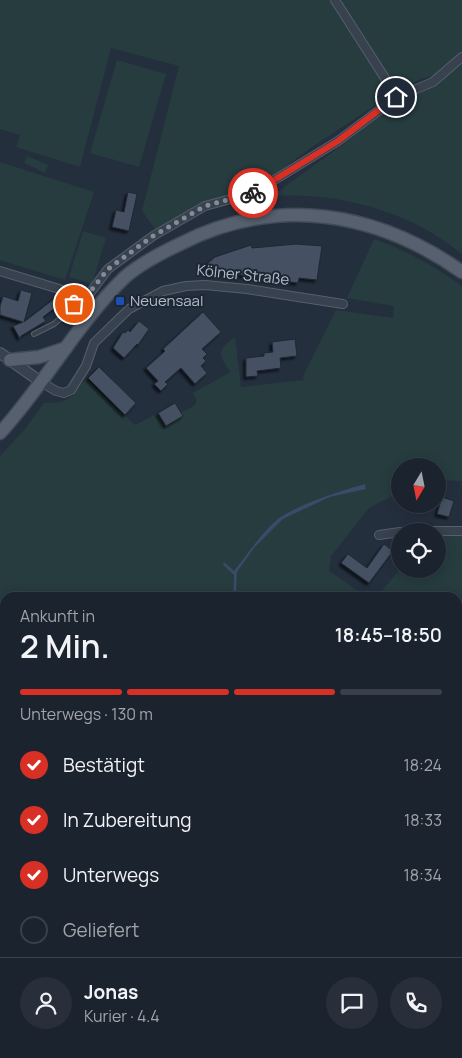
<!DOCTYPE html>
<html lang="de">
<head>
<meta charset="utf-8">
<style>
  :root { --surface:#1b232e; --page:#282f3a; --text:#f1f3f6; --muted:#a0a4aa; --line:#39404a; --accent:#d93025 }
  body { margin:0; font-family:Manrope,sans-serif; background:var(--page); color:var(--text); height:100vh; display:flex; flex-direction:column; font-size:19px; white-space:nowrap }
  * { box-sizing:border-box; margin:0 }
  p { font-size:16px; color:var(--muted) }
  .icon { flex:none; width:28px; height:28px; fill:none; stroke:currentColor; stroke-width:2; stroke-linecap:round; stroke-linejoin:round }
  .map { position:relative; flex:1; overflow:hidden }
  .panel { position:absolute; left:0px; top:592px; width:462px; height:466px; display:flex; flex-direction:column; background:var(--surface); border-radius:15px 15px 0 0; box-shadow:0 2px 12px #0003,0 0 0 1px var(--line) }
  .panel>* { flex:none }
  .needle { width:32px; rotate:190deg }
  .buttons { position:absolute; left:391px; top:458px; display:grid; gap:10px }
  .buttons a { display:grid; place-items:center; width:55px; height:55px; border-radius:50%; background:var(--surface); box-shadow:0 2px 12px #0003,0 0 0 1px var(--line); font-size:25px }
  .pin { position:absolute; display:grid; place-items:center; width:42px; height:42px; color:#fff; margin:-21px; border:2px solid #fff; border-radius:50%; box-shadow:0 1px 5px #0007 }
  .courier { position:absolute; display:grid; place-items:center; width:50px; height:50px; margin:-25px; border:4px solid #d93025; border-radius:50%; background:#fff; color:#222; box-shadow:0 1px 6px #0007 }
  .headline em { font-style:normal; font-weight:600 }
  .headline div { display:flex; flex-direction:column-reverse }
  .headline { display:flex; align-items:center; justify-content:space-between; height:85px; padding:0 20px }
  h1 { font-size:32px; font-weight:600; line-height:38px }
  .bar { display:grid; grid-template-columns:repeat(4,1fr); gap:8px 5px; align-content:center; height:60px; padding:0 20px }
  .bar i { height:6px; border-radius:4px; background:var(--line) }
  .bar .on { background:var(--accent) }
  .bar p { grid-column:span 4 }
  .line { display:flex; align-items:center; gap:12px; padding:0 20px; border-top:1px solid var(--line) }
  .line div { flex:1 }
  .round { display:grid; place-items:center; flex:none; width:52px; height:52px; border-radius:26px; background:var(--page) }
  ol { padding:0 20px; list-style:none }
  li { display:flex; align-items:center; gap:15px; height:55px }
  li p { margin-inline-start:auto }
  li .icon { padding:5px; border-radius:50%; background:var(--accent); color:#fff; stroke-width:4 }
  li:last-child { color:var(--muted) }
  li i { width:28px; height:28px; border:2px solid var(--line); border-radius:50% }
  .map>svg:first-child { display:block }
  .green { fill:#263c3f }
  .water { fill:#394c67 }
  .building { fill:#455162; stroke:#1f2835; filter:url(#shadow) }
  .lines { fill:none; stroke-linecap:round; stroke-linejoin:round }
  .service-casing { stroke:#565f6c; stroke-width:6 }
  .minor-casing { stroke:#565f6c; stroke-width:10 }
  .tertiary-casing { stroke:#565f6c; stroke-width:12 }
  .primary-casing { stroke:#414a57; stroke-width:15 }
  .service { stroke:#38414e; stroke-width:4 }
  .minor { stroke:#38414e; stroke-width:8 }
  .tertiary { stroke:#38414e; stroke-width:10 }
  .primary { stroke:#56606e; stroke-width:12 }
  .done { stroke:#828b98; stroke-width:5; stroke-dasharray:0 9 }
  .route { stroke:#d93025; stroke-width:6 }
  .transit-dot { fill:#1a4fb4; stroke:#1d2633; stroke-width:2 }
  .labels { text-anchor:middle; stroke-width:4; stroke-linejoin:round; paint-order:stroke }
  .street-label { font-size:15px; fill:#b4bcc9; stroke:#1d2633 }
  .poi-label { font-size:15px; fill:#b4bcc9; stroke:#1d2633; text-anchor:start }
</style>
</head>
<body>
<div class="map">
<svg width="462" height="1058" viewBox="0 0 462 1058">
  <defs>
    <filter id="shadow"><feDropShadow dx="-2.5" dy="2.5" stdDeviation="1" flood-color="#0009"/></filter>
  </defs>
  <rect width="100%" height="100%" fill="#242f3e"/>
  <g class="green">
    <path d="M0,0H332L387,88L388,94L385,99L312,147L262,184L193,209L155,229L142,211L179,66L111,48L80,167L16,147L20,135L0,129Z"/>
    <path d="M341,0H462V52L451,63L435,76L420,79L398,91Z"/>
    <path d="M117,60L166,74L139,167L90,153Z"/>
    <path d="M462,61V254C410,211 339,192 272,196L345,143L390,106L438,81Z"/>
    <path d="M27,156L48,165L45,173L24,163Z"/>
    <path d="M0,162L94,192L65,280L0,260Z"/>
    <path d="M83,231L106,238L92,284L69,277Z"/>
    <path d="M374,239C406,250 434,266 462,286V490L461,481L438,480V466H400V492L369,508L331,556L329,571L367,597H236L237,572L254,548L283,519L330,497L366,489L365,484C337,492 308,501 282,516C266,526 245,556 234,571L224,563L223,565L234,575L233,597L5,598V966L0,969V456L25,429L44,403C71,402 71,399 86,378L135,425L158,413L166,425L183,416L181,413L195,405L197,400L193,393L231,372C218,355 216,351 235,337L241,387L304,380L303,376L336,310L393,318L394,306L347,298Z"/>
    <path d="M438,535H462V884L458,891V598L377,597L400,569H438Z"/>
    <path d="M462,889V964L458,955V895Z"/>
    <path d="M0,971H5V999L0,997Z"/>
    <path d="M458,978L462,988V1058H448L449,1054H458Z"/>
    <path d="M0,1004L5,1006V1054H77V1058H0Z"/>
    <path d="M85,1054H114L111,1058H85Z"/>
    <path d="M118,1054H259L258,1058H116Z"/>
    <path d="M274,1054H333L316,1058H275L273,1056Z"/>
    <path d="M357,1054H447L445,1058H371Z"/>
  </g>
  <g class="water">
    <path d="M365,484L366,489L330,497L283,519L254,548L237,572L236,597H233L234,575L223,565L224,562L234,571C246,556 266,526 282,516C308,501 337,492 365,484Z"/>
    <path d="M333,1054H357L371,1058H362L351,1055L316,1058Z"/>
  </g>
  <g class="building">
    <path d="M128,192L137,194L129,231L112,227L116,210L124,212Z"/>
    <path d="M296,244L322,246L317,280L299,278L298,283L205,270L208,263L215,257L251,245L252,248Z"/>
    <path d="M21,290L32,293L24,322L59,295L64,301L43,317L46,321L21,336L20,339L13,326L23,322L0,315V306L3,296L18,301Z"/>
    <path d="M203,312L221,332L202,349L207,354L203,358L206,361L201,366L207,373L195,384L181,368L165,382L168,384L161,391L154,384L158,381L146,368L165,351L163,349Z"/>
    <path d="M139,321L149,329L138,345L137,344L124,358L113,348L123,332L125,333L128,330L130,332Z"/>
    <path d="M295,339L297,356L280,358L281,368L257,371L258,376L246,377V358L264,356V353L273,352L272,342Z"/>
    <path d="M99,367L136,403L125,415L88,378Z"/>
    <path d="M175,403L183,416L166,426L158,413Z"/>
    <path d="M442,497L454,501L449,517L437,514Z"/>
    <path d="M384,544L393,551L369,583L341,563L348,554L367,568Z"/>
  </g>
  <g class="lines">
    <defs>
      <path id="service" d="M34,334L54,324L72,308L79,295"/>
      <g id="minor">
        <path d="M335,0L397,97"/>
        <path d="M0,271L79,295L90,293L108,269L153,236L205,206L253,193L338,141L397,97L433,82L462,57"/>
        <path d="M41,382L56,391L64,393L71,390L86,366L94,343L129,309L163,291L186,286L205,285L247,289L343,304"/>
        <path d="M413,531H462"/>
        <path d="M379,535L400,532"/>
      </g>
      <path id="tertiary" d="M0,353L41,382"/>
      <g id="primary">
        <path d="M10,360L39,357L66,348"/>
        <path d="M0,433C45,384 77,323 125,277C141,263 161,253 180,244C276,195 376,211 462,272"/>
      </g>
    </defs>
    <use href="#service" class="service-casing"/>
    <use href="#minor" class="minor-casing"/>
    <use href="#tertiary" class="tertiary-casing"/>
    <use href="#primary" class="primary-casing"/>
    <use href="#service" class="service"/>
    <use href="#minor" class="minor"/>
    <use href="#tertiary" class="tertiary"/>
    <use href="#primary" class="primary"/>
  </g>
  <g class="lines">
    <path class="done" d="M74,304L78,294L90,292L108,269L153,236L205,206L253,193"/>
    <path class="route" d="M253,193L338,141L396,97"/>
  </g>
  <rect class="transit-dot" x="115" y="296" width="10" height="10" rx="2.5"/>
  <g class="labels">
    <g class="street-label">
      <text transform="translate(243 275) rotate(6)" y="5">Kölner Straße</text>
    </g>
    <g class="poi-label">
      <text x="130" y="306">Neuensaal</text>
    </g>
  </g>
</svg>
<div class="buttons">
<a><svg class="needle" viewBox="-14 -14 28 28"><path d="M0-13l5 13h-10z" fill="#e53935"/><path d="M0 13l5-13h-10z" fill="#a0a4aa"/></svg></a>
<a><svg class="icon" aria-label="locate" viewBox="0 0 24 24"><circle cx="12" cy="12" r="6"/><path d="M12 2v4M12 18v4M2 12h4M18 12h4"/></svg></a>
</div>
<div class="pin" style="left:74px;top:304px;background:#ea580c"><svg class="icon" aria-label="bag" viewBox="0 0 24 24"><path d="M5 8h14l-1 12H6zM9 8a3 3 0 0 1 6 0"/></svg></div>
<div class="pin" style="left:396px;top:97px;background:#1f2937"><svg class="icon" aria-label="home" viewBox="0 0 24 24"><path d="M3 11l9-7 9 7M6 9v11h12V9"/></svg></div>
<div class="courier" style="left:253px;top:193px"><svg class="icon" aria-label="bike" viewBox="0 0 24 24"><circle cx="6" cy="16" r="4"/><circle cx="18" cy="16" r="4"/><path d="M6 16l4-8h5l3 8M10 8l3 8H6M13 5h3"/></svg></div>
<section class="panel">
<div class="headline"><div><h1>2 Min.</h1><p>Ankunft in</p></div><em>18:45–18:50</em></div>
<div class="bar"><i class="on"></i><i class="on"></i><i class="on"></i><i></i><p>Unterwegs · 130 m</p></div>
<ol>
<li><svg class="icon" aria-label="check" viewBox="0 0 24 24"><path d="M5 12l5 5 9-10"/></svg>Bestätigt<p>18:24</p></li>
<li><svg class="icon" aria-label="check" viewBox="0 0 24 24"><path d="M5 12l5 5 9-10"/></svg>In Zubereitung<p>18:33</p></li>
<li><svg class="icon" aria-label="check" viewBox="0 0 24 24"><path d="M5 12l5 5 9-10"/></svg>Unterwegs<p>18:34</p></li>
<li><i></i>Geliefert</li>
</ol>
<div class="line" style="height:90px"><a class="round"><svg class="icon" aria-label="person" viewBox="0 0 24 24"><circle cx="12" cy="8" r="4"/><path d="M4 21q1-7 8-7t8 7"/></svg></a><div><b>Jonas</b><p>Kurier · 4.4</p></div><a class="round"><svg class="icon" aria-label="chat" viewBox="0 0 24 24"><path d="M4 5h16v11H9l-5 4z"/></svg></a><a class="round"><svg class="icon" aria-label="phone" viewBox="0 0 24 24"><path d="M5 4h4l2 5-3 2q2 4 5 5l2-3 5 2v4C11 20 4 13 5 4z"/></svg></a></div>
</section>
</div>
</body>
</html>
